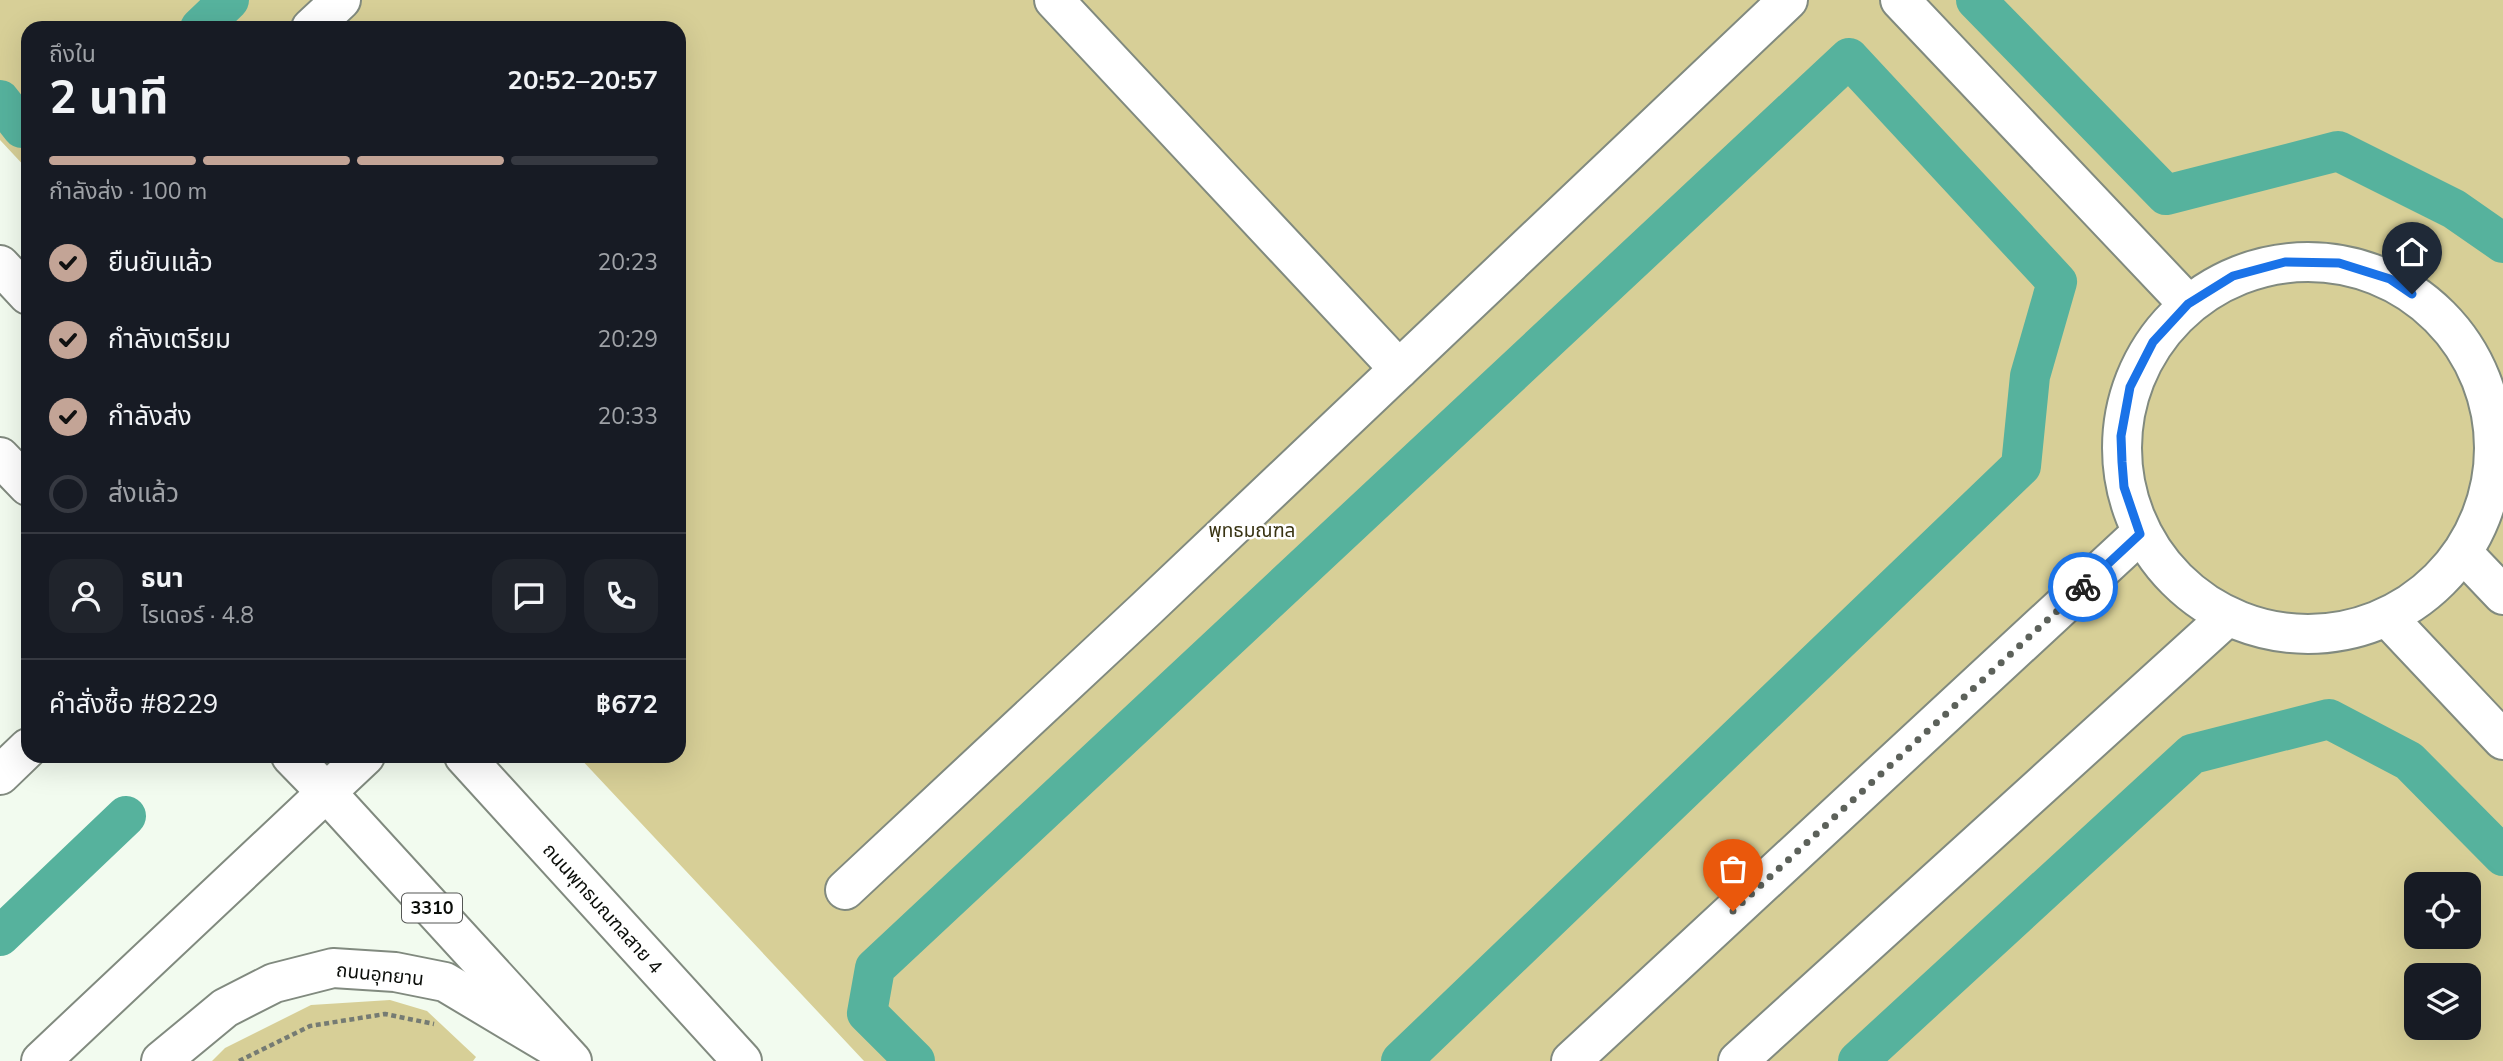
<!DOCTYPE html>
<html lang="th">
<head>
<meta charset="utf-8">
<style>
  :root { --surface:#171b24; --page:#20242c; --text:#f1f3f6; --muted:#9ea1a6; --line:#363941; --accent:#c3a496 }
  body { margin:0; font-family:"Nunito Sans","Noto Sans Thai",sans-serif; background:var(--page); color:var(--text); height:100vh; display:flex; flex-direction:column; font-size:26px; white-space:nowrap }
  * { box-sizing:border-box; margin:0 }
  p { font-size:23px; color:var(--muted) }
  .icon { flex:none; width:38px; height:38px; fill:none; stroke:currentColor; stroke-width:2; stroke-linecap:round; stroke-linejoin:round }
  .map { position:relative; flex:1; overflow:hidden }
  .sheet { position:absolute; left:21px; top:21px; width:665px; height:742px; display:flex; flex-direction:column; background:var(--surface); border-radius:21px; box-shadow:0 7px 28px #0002 }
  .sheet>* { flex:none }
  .controls { position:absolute; left:2404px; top:872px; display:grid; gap:14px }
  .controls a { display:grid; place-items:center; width:77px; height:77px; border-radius:14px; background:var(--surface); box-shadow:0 7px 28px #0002; font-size:35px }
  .pin { position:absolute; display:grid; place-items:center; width:60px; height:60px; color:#fff; margin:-72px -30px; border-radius:50% 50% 50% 0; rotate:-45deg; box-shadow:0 0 7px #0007 }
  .pin .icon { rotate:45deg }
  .courier { position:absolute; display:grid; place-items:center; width:70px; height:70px; margin:-35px; border:5px solid #1a73e8; border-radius:50%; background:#fff; color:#222; box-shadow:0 2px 9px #0007 }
  .overview em { font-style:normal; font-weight:700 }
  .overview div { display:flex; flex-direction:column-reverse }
  .overview { display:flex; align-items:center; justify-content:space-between; height:119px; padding:0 28px }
  h1 { font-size:46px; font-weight:700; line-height:52px }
  .bar { display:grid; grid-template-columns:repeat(4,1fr); gap:10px 7px; align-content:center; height:84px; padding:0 28px }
  .bar i { height:9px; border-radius:5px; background:var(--line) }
  .bar .selected { background:var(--accent) }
  .bar p { grid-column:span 4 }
  .line { display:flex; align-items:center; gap:18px; padding:0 28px; border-top:2px solid var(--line) }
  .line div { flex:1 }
  .round { display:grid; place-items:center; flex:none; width:74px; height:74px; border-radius:21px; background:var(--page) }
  ol { padding:0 28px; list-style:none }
  li { display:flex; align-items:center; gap:21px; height:77px }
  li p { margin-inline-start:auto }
  li .icon { padding:7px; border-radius:50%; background:var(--accent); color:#111; stroke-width:4 }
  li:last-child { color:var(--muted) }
  li i { width:38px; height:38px; border:4px solid var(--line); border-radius:50% }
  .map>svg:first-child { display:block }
  .green { fill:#d7cf97; fill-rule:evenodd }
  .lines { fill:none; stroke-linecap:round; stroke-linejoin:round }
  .canal { stroke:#56b29d; stroke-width:40 }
  .minor-casing { stroke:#818a7f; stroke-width:42 }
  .major-casing { stroke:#818a7f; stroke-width:42 }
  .path { stroke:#757b73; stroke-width:4.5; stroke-dasharray:5 3.5; stroke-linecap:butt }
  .minor { stroke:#fff; stroke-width:38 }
  .major { stroke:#fff; stroke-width:38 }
  .done { stroke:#5c615a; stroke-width:7; stroke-dasharray:0 12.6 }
  .route { stroke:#1a73e8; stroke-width:9 }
  .labels { text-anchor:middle; stroke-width:5; stroke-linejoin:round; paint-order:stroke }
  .shield { fill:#fff; stroke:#545654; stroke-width:2 }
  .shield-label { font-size:18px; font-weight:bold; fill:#0b0e0a }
  .park-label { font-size:19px; fill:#383312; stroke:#fff }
  .street-label { font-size:19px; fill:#0b0e0a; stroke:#fff }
</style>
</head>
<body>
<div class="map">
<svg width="2503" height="1061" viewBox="0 0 2503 1061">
  <rect width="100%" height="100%" fill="#f2fbef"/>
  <g class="green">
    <path d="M0,0H2503V1061H864L578,756H679V28H28V170L0,140ZM2417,884H2469V936H2417ZM2417,975H2469V1027H2417Z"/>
    <path d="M390,1000L427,1011L476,1057L473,1061H212L225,1048L311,1005Z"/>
  </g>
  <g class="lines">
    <g class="canal">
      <path d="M1976,0L2166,195L2338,151L2454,209L2503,243"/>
      <path d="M200,28L229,0"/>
      <path d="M0,100L22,128H28"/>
      <path d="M0,936L126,816"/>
      <path d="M915,1061L867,1013L875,968L1849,58L2057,282L2030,376L2021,466L1401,1061"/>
      <path d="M1858,1061L2192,754L2329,719L2409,761L2503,856"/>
    </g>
    <defs>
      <g id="minor">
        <path d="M1054,0L1399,369"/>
        <path d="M1900,0L2188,304"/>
        <path d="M311,28L341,0"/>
        <circle cx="2308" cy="448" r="186"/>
        <path d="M2463,553L2503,595"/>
        <path d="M2387,617L2503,740"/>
        <path d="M845,890L1146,609L1788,0"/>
        <path d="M161,1061L225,1008L274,983L333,968L395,972L445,982L554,1047"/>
        <path d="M1571,1061L2140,534"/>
        <path d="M1738,1061L2226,618"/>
      </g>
      <g id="major">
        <path d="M0,265L28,295"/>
        <path d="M0,457L28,486"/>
        <path d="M291,756L326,792L572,1061"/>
        <path d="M464,756L742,1061"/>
        <path d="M0,775L28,748"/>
        <path d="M41,1061L365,756"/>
      </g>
    </defs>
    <use href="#minor" class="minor-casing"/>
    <use href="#major" class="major-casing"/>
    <path class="path" d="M239,1061L310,1026L385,1014L434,1024"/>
    <use href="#minor" class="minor"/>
    <use href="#major" class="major"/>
  </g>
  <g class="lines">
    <path class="done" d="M1733,911L2083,587"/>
    <path class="route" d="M2083,587L2140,534L2124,487L2122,462L2121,436L2130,387L2153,342L2188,304L2233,276L2285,262L2339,263L2390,279L2412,294"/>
  </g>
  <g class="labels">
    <rect class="shield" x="402" y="893.5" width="60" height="29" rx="5"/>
    <g class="shield-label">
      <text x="432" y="914">3310</text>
    </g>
    <g class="park-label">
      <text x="1252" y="537">พุทธมณฑล</text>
    </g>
    <g class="street-label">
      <text transform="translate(603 908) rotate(48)" y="7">ถนนพุทธมณฑลสาย 4</text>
      <text transform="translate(380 974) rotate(6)" y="7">ถนนอุทยาน</text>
    </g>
  </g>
</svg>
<div class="controls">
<a><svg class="icon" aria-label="locate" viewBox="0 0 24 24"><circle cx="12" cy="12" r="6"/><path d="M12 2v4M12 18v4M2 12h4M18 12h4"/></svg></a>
<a><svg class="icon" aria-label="layers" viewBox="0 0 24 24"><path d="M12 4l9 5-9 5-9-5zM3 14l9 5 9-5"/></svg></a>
</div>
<div class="pin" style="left:1733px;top:911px;background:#ea580c"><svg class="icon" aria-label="bag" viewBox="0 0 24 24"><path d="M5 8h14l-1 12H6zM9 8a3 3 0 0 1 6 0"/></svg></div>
<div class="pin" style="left:2412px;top:294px;background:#1f2937"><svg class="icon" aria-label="home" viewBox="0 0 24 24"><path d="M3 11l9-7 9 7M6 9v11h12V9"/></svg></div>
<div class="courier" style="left:2083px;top:587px"><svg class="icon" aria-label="bike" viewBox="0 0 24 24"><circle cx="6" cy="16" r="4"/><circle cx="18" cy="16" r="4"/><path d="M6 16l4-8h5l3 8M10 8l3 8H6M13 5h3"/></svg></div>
<section class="sheet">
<div class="overview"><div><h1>2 นาที</h1><p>ถึงใน</p></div><em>20:52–20:57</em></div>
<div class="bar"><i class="selected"></i><i class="selected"></i><i class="selected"></i><i></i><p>กำลังส่ง · 100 m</p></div>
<ol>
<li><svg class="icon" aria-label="check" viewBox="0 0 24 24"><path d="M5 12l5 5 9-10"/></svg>ยืนยันแล้ว<p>20:23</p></li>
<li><svg class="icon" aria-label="check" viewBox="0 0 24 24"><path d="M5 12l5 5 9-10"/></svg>กำลังเตรียม<p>20:29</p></li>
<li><svg class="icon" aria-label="check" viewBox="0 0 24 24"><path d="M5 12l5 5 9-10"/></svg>กำลังส่ง<p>20:33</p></li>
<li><i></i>ส่งแล้ว</li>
</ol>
<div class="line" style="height:126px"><a class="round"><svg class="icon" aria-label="person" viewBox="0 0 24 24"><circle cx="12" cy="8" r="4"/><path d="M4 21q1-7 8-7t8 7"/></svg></a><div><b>ธนา</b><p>ไรเดอร์ · 4.8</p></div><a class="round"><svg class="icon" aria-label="chat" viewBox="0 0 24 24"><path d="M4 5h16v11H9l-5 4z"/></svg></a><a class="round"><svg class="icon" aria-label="phone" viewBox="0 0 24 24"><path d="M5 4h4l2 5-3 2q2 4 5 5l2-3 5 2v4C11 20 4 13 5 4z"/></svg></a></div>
<div class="line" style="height:91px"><div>คำสั่งซื้อ #8229</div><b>฿672</b></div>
</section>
</div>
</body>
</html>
